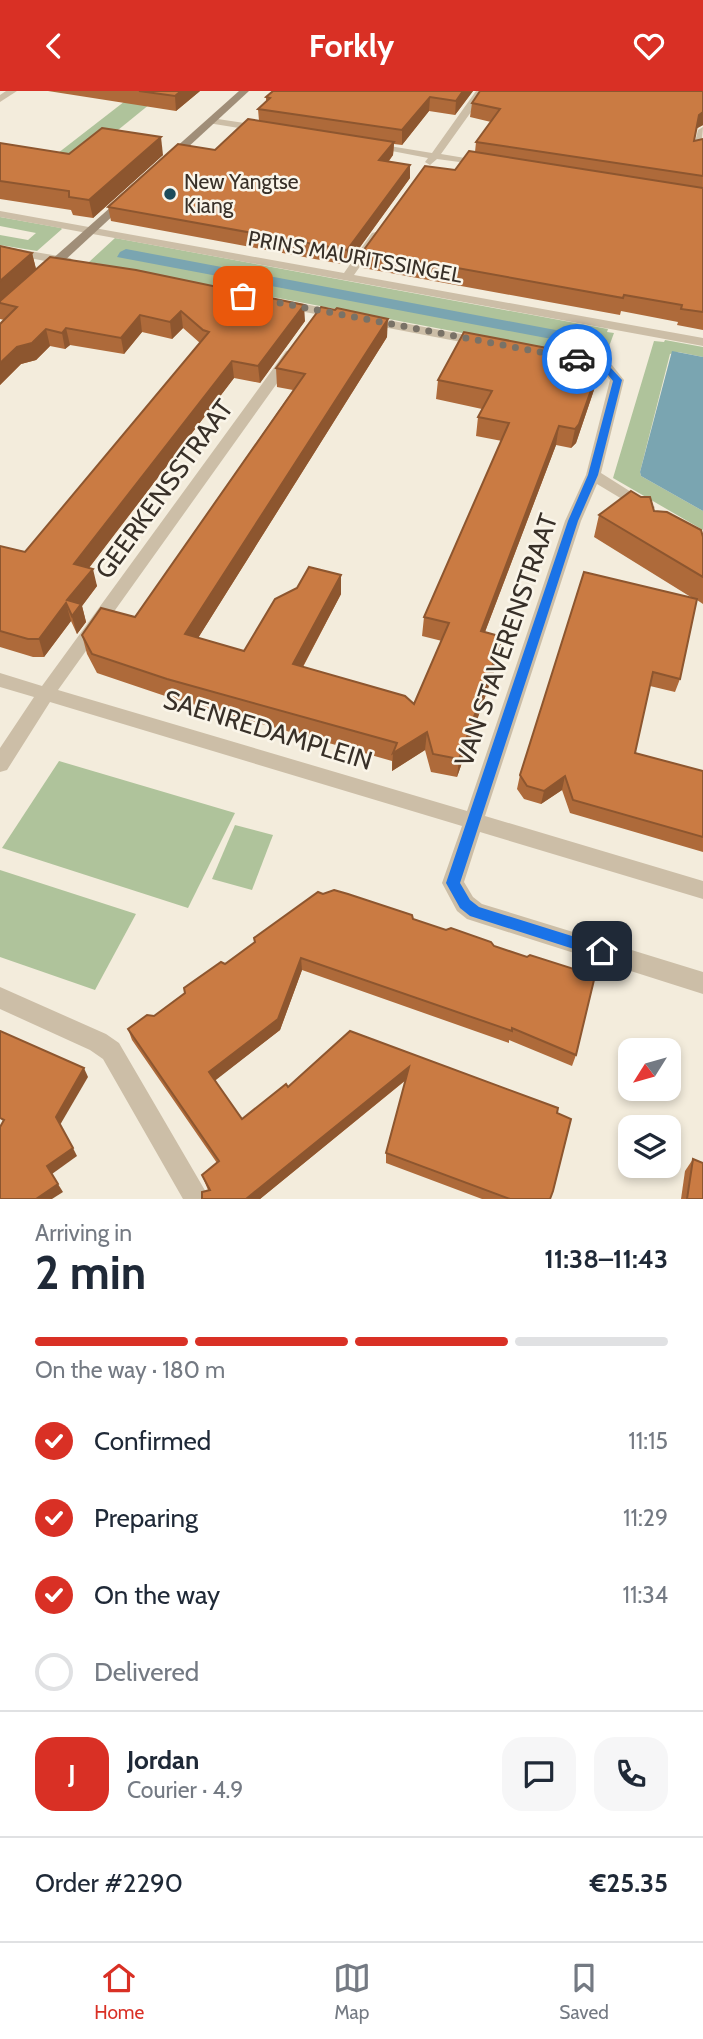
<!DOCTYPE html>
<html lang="en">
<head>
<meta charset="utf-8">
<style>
  :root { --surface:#fff; --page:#f6f6f7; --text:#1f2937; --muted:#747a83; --line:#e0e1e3; --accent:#d93025 }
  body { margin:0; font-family:Cabin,sans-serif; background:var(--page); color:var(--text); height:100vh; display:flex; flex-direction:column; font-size:26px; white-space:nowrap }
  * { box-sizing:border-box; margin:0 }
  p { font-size:23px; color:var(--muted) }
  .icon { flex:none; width:38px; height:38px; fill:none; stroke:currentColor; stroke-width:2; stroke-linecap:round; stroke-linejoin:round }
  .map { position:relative; height:1108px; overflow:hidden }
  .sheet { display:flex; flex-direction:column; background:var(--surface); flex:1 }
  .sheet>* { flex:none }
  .needle { width:46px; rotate:233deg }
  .tools { position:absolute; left:618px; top:947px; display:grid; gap:14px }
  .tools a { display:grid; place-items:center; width:63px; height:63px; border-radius:14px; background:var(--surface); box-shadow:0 4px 10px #0003; font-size:35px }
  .pin { position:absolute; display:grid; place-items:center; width:60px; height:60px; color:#fff; margin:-30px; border-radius:14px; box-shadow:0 4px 10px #0006 }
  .courier { position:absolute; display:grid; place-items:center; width:70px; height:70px; margin:-35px; border:5px solid #1a73e8; border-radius:50%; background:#fff; color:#222; box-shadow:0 2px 9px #0007 }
  .head em { font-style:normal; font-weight:700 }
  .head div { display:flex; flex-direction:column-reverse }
  .head { display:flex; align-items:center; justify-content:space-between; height:119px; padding:0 35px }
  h1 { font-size:46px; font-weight:700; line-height:52px }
  .bar { display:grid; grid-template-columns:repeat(4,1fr); gap:10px 7px; align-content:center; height:84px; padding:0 35px }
  .bar i { height:9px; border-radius:5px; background:var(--line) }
  .bar .selected { background:var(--accent) }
  .bar p { grid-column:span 4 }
  .line { display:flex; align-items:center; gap:18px; padding:0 35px; border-top:2px solid var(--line) }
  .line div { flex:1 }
  .round { display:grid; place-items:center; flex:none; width:74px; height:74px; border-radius:21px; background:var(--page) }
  ol { padding:0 35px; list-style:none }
  li { display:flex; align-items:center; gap:21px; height:77px }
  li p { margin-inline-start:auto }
  li .icon { padding:7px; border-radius:50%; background:var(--accent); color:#fff; stroke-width:4 }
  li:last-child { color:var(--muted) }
  li i { width:38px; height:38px; border:4px solid var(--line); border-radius:50% }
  header { display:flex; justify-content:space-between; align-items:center; height:91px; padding:0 35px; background:var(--accent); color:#fff; font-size:32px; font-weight:700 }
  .menu { display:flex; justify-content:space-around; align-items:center; height:98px; border-top:2px solid var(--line); background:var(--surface); font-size:19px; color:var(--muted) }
  .menu a { display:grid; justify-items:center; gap:4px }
  .menu .selected { color:var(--accent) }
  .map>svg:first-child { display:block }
  .green { fill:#afc39b }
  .water { fill:#7aa5b1 }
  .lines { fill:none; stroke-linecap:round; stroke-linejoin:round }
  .street { fill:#ccbea7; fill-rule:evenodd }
  .secondary { fill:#a08e78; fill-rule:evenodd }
  .wall { fill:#ae6a3a }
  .shaded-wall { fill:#8d562f }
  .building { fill:#ca7b43; stroke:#8d562f; stroke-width:2 }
  .route { fill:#1a73e8 }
  .done { stroke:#797267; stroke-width:7; stroke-dasharray:0 12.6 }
  .poi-dot { fill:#1c4c5b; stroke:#faf5e9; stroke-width:2.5 }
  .labels { text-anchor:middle; stroke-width:5; stroke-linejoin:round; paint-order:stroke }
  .far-poi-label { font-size:21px; fill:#383028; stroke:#faf5e9; text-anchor:start }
  .far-street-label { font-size:21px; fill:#383028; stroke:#faf5e9 }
  .street-label { font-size:26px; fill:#383028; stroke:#faf5e9 }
</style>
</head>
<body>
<header><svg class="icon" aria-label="back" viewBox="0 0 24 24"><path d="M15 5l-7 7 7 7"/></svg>Forkly<svg class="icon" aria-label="heart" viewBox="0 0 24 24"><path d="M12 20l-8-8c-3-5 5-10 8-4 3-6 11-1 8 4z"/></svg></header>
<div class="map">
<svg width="703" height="1108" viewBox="0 0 703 1108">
  <rect width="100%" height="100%" fill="#f3ecdc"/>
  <g class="green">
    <path d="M138,0H166L70,78L40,76Z"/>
    <path d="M0,126L61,137L62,138L37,160L0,154V144L28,149L36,142L0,135Z"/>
    <path d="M115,147L608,238L607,241L614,242L604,269L89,171Z"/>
    <path d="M665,249L703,256V266L678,261L670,263L640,381L641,385L703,420V439L613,387L654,250L664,251Z"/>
    <path d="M59,670L235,722L188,817L2,757Z"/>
    <path d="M235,734L273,744L252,799L212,788Z"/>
    <path d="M0,779L136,823L95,899L0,866Z"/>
  </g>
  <g class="water">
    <path d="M126,158L582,244L578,253L117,166L120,161Z"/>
    <path d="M672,260L703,266V420L641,385L640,381Z"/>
  </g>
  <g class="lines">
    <g class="street">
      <path d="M6,0H17L0,11V4Z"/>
      <path d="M476,0H486L441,63L489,71V75L437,68L430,74L425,71L428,67L366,55L371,52L432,62Z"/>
      <path d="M211,27L264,35L269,38L264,41L208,32V28Z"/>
      <path d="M703,36L701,61L692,63L698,39Z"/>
      <path d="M0,120L344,182L372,142L376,141L382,144L354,184L703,247V255L0,126Z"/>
      <path d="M0,155L70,167L76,171L70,175L0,161Z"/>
      <path d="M283,209L482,247L488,251L482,255L279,216L277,213Z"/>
      <path d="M291,259L298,263L58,599L467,720L565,430L586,384L610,289L602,280L572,268L579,264L612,274L624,289L601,382L655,416L652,420H642L597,393L581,430L485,725L703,790V808L480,741L464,791L473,806L482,813L703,881V903L467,828L457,820L442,792L462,735L50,611L7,679L0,681V657L34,606L0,596V582L42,595L286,260Z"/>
      <path d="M0,896L106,943L119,952L210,1108H183L103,968L90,959L0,918Z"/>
    </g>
    <g class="secondary">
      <path d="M239,0H249L173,70H165V66Z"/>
      <path d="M121,107L130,109L49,184H41V178Z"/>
    </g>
  </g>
  <g class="wall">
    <path d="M48,0H200L176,20Z"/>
    <path d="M273,0H473L455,24L429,20L402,54L394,53L393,64L389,70L410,87L347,174L111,130L108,116L215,59L259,30L258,18L266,11V6Z"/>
    <path d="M703,0V34L696,38L694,50L703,48V239L677,234L678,231L621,220L620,224L363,177V160L475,61L476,51L491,31L470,26L472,12Z"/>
    <path d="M0,52L69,63L163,64L93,127L73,124L71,119L0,108Z"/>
    <path d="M32,162L36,178L50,166L305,230L260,292L234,287L89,477L97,495L82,515L86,531L77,543L71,530L44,566H33L0,556V455L25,461L200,252L183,237L172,248L142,241L124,263L70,254L65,258L50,255L36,269L21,273L0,294V233L4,229L0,228V212Z"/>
    <path d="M387,246L198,547L244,560L341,484V503L303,576L414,613L442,550L422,545L424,526L502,350L476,345L478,326L482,318L436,308L438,289L598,271L597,290L576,352L571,357L556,354L485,541L498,552L497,572L457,686L431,681L425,659L392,680V670L171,607L97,582L87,563L82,544L135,526L293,299L277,296L276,277Z"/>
    <path d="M654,420L703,446V513L697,509L680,588L675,601L650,595L635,662L703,680V761L570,722L562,699L541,713L524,708L517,698L520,684L694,508L594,446L599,424Z"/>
    <path d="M323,803L413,828L494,855L576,964L572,975L509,949V952L302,879L280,939L215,989L242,1028L288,996L350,940L550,1108H482L386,1072V1062L406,989L260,1108L208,1099L202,1084L217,1072L132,949L128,938L154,925Z"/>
    <path d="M693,1068L703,1108H681L685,1080Z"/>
  </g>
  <g class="shaded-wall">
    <path d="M181,0H200L176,20L175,5Z"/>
    <path d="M463,0H473L455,24L456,10Z"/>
    <path d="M430,6L429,20L402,54V39Z"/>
    <path d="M703,21V34L695,38L699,24Z"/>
    <path d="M161,46L163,64L93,127L89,109Z"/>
    <path d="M394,51L393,64L379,82V69Z"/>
    <path d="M410,74V87L347,174V159Z"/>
    <path d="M32,162L36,178L0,210V190Z"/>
    <path d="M304,214L305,230L260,292L258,275Z"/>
    <path d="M181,220L183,237L172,248L170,231Z"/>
    <path d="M140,224L142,241L124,263L121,247Z"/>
    <path d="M388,228L387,246L188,563L185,543Z"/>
    <path d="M66,237L70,254L65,258L62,242Z"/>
    <path d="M46,238L50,255L36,269L21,273L0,294V272L17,256Z"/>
    <path d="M232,270L234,287L78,491L74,473Z"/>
    <path d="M601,271L597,290L576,352L571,357L575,338Z"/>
    <path d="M559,335L556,354L478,559L481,540Z"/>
    <path d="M93,478L97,495L82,515L86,531L77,543L67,509Z"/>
    <path d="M341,484V503L294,592L293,573Z"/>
    <path d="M66,512L71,530L44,566L39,548Z"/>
    <path d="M499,545L497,561L500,553L497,572L457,686L459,668Z"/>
    <path d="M427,641L425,659L392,680L393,662Z"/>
    <path d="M565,685L562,699L541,713L544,700Z"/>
    <path d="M301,867L302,879L280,939L212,992L209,981Z"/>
    <path d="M409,976L408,987L260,1108H246Z"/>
    <path d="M84,977L88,986L60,1034L56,1026Z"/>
    <path d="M73,1057L77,1065L52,1083L47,1075Z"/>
    <path d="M58,1093L63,1101L52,1108H36Z"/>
  </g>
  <g class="building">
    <path d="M139,0H181L175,5Z"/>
    <path d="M273,0H463L456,10L430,6L402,39L258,18L270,7L266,6Z"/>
    <path d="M480,0H703V21L699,24L694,50L703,48V85L476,51L500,18L472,12Z"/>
    <path d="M248,28L394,51L379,69L410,74L347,159L108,116L178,53L215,59Z"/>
    <path d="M102,37L161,46L89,109L69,106V100L0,90V52L69,63Z"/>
    <path d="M469,60L703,97V221L681,218L682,214L624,204L623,207L363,160L425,75L455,79Z"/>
    <path d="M0,155L32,162L0,190Z"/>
    <path d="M50,166L136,179L304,214L258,275L232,270L74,473L93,478L67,509L81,513L72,525L66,512L39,548H28L0,540V455L25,461L209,241L203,239L181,220L170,231L140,224L121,247L66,237L62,242L46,238L32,252L17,256L0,272V233L17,216L0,212V210Z"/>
    <path d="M321,216L335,219L337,217L388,228L185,543L244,560L275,508L297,497L309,476L341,484L293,573L405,605L414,613L449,532L424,526L509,332L478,326L492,300L438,289L464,241L599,267L597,271H601L579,333L575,338L559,335L481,540L499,545L497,551L500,553L459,668L433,663L427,641L393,662L397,652L167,588L92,563L82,544L101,517L135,526L305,283L276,277Z"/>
    <path d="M631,400L641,406H650L654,420L667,421L701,439L703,446V486L599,424Z"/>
    <path d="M584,481L697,508L680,588L653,581L635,662L703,680V746L573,709L565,685L544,700L527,695L520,684Z"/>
    <path d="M334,799L348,803L412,824L413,828L446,839L451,837L491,851L494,855L527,866L530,864L574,878L577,883L594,889L576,964L512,937V940L301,867L278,928L209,981L242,1028L286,993L288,996L350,940L558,1017L557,1022L571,1028L553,1100L550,1108H510L386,1062L409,976L246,1108H202V1101L210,1099L202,1084L219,1070L128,938L147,924L154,925L185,902L184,897L221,871L225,873L255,851L254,847L318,801L323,803Z"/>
    <path d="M0,940L84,977L56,1026L73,1057L47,1075L58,1093L36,1108H0V1036L4,1029L0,1027Z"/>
    <path d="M693,1068L703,1072V1108H687Z"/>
  </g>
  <path class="route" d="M574,266L610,276L622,289L598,384L578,430L460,792L470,809L479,816L607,856L609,860L607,865L602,867L470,825L460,817L446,792L568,430L588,384L613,290L604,279L574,270Z"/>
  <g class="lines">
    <path class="done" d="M243,205L577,268"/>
  </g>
  <circle class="poi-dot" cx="170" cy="103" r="7"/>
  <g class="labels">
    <g class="far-poi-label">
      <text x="184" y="98">New Yangtse<tspan x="184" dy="24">Kiang</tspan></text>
    </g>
    <g class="far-street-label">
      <text transform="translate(355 166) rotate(10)" y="7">PRINS MAURITSSINGEL</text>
    </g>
    <g class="street-label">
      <text transform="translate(164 398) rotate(-54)" y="9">GEERKENSSTRAAT</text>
      <text transform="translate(506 549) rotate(-71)" y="9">VAN STAVERENSTRAAT</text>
      <text transform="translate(268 639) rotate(17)" y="9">SAENREDAMPLEIN</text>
    </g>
  </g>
</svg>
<div class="tools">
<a><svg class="needle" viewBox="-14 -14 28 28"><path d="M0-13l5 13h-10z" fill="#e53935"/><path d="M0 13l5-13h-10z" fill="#747a83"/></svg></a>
<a><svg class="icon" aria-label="layers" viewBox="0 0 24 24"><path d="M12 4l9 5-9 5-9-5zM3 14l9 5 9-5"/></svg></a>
</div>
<div class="pin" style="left:243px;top:205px;background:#ea580c"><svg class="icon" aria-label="bag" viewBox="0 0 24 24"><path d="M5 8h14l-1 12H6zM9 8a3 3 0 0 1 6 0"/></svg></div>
<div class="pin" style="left:602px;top:860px;background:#1f2937"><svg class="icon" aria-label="home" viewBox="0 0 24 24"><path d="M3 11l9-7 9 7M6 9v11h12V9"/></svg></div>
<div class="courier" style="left:577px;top:268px"><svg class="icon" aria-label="car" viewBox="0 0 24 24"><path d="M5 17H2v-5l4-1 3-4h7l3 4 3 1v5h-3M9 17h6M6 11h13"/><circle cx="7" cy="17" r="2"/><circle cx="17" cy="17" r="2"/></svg></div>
</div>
<section class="sheet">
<div class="head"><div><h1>2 min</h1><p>Arriving in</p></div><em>11:38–11:43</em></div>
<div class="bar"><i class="selected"></i><i class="selected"></i><i class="selected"></i><i></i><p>On the way · 180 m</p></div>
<ol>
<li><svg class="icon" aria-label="check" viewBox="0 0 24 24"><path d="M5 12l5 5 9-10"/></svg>Confirmed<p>11:15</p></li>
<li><svg class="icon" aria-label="check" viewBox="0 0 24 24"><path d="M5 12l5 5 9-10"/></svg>Preparing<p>11:29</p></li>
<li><svg class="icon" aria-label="check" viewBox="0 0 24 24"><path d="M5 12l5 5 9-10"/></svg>On the way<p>11:34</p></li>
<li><i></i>Delivered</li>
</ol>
<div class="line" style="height:126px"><b class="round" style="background:var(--accent);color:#fff">J</b><div><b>Jordan</b><p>Courier · 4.9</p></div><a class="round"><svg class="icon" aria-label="chat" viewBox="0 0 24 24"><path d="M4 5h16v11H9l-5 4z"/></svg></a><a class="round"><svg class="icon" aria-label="phone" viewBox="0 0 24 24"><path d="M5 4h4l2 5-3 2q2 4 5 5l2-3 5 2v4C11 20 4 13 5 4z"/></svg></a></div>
<div class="line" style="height:91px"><div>Order #2290</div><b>€25.35</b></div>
</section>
<nav class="menu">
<a class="selected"><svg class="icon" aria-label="home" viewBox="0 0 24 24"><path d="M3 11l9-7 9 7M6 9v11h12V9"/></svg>Home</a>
<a><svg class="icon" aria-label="map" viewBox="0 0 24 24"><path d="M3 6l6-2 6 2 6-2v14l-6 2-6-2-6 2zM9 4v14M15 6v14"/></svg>Map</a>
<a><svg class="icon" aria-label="saved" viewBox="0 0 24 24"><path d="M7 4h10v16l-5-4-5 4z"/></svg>Saved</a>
</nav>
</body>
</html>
